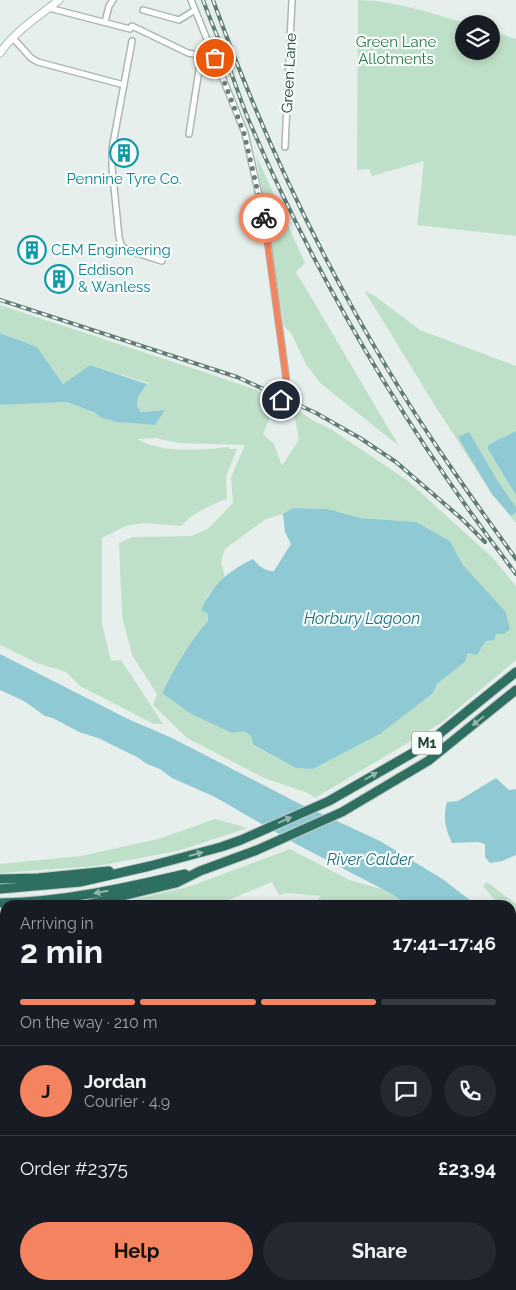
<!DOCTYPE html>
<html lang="en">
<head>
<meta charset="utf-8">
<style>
  :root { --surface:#171b24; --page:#242831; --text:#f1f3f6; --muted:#9ea1a6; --line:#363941; --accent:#f4845f }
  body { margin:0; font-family:Raleway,sans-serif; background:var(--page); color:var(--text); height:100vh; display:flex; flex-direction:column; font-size:19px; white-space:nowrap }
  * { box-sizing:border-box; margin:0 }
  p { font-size:16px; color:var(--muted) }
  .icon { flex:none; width:28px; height:28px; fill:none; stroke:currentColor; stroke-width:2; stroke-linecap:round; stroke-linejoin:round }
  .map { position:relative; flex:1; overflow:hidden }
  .side { position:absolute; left:0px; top:900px; width:516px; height:390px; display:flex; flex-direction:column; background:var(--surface); border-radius:15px 15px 0 0; box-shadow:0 2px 8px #0003 }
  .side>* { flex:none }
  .buttons { position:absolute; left:455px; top:15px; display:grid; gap:10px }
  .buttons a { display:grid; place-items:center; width:45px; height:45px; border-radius:50%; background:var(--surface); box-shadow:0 2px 8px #0003; font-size:25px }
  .pin { position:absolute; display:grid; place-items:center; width:42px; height:42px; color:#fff; margin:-21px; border:2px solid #fff; border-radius:50%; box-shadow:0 1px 5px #0007 }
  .courier { position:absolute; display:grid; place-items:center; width:50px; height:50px; margin:-25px; border:4px solid #f4845f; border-radius:50%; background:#fff; color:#222; box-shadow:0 1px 6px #0007 }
  .summary em { font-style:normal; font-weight:700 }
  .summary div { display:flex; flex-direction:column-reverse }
  .summary { display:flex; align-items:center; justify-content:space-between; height:85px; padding:0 20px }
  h1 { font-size:32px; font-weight:700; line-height:38px }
  .bar { display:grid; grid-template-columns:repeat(4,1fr); gap:8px 5px; align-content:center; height:60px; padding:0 20px }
  .bar i { height:6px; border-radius:4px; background:var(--line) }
  .bar .active { background:var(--accent) }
  .bar p { grid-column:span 4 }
  .line { display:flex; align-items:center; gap:12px; padding:0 20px; border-top:1px solid var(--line) }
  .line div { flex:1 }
  .round { display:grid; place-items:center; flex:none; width:52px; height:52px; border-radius:26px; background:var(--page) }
  .cta { display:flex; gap:10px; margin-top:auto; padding:10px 20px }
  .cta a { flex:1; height:58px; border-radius:30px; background:var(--accent); color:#111; font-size:20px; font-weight:700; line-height:58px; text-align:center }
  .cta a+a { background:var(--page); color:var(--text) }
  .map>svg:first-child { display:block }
  .green { fill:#bfe0c8; fill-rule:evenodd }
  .water { fill:#8ec9d4 }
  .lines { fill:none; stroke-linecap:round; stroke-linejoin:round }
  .street-casing { stroke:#a8b8b2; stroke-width:8 }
  .secondary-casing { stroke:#a4bbb3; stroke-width:9 }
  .highway-casing { stroke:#c2cac8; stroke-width:11 }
  .street { stroke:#fff; stroke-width:5 }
  .secondary { stroke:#fff; stroke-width:7 }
  .highway { stroke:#2f6f62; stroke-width:9 }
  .rail-casing { stroke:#5f7d75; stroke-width:4 }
  .rail { stroke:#f7fbf9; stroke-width:2; stroke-dasharray:5.5; stroke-linecap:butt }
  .oneway { fill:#93b5ae }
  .done { stroke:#687f78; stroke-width:5; stroke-dasharray:0 9 }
  .route { stroke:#f4845f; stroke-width:6 }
  .labels { text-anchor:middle; stroke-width:4.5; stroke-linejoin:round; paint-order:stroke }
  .shield { fill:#f7fbf9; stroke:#637a73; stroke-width:1 }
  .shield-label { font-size:14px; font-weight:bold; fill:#24423a }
  .park-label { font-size:15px; fill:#2d7a4b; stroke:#f7fbf9 }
  .street-label { font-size:15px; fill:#24423a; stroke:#f7fbf9 }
  .culture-label { font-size:15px; fill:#0d838f; stroke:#f7fbf9; text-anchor:start }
  .water-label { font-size:16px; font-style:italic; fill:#1c6f80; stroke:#f7fbf9 }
</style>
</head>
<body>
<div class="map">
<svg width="516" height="1290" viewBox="0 0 516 1290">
  <rect width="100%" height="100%" fill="#e6efeb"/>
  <g class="green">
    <path d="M358,0C390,0 436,14 467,24H464V51H491V31L516,39V236L417,225L424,161L372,176L369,169L357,170Z"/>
    <path d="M256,155L305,263L296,272L399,446L320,383L306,364L291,333L284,326Z"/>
    <path d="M364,290L375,296L420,330L516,366V523L492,494L434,404Z"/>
    <path d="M0,305L210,374L265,393L290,405L312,420L331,429L408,481L493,558L516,586V660L441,723L315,798L308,793L264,778L187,738L153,705L157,694L132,655L122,616L119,543L133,537L191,536L208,529L233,503L231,477L245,445L178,443L155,438L137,439C163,454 199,450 228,447L229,449H237L226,477L227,499C211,504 193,513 181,526L143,523L126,526L102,538V623L111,661L121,660L163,724H154L80,686L66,672L37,663L0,645V405L66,402L94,412L102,418L117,422L155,425L165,410L141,412L137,406L138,397L148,383L90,365L63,384L37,347L0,333ZM276,404L295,418L299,439L282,466L274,444L263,434ZM294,508L328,509L360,518L418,522L450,541L463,565L505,611L496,634L486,641L482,648L468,653L465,662L438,683L432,694L380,734L313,769L296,768L253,746L251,736L244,730L232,733L191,714L162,692C175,667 189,642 208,621V614L201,610L209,593L225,577L221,562L225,549L266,519L283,514Z"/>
    <path d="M215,819L248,828L177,851L97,866L0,873V864L81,856L158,839Z"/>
    <path d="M290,849L349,880L392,892L411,905H315L321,896L286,893L279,895L272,882L216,905H111L191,886Z"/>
    <path d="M487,882L516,904V919L511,916V905H499L483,886Z"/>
    <path d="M5,928V999L0,1002V929Z"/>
    <path d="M511,972L516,976V1020L511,1017Z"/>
  </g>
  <g class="water">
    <path d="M0,333L37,347L63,384L90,365L147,384L138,397L137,406L141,412L165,410L155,425L117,422L102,418L94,412L66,402L0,405Z"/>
    <path d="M516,431V495L488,449V445Z"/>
    <path d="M469,432L497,480L516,507V512L511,516L492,494L458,437Z"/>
    <path d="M293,508L328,509L360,518L417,522L450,541L463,565L505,611L510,629L504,634H496L494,640L486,641L477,655L468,653L465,662L438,683L432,694L380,734L313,769L296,768L253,745L251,736L244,731L232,733L191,714L162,693C175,667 189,642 208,621V614L201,610C213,584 228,571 253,559C259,566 264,571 274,571L291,544L285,532L283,514Z"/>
    <path d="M0,654L128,719L172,738L298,803L380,841L444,880L476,905H409L392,894L298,845L215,797L172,778L160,769L147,764L137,757L98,738L79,732L53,718L45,716L24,701L0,690Z"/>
    <path d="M496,778L509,790L516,789V855L502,861L490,863L485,857V844L477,842L452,843C445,828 443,817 447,802L458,801Z"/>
    <path d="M511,932L516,935V977L511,973Z"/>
    <path d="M511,1016L516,1019V1139L511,1134Z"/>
  </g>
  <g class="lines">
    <defs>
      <g id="street">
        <path d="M191,0L245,133L265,222L286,377V383L281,399"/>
        <path d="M49,8L130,29L132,26L188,53L215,58"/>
        <path d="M143,10L179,20L195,10"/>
        <path d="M105,22L109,6L113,0"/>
        <path d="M13,38L31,58L38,62L124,85"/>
        <path d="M132,41L112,149V167L119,237L121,245L127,250L162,261"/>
        <path d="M189,134L201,57"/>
        <path d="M285,147L292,0"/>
        <path d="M0,1116L5,1121"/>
      </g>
      <g id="secondary">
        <path d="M0,53C15,31 38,17 59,0"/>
        <path d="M0,1184L5,1181"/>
        <path d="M0,1193L5,1191"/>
        <path d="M193,1285L198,1290"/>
        <path d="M368,1285L370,1290"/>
        <path d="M285,1290L291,1285"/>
      </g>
      <g id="highway">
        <path d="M0,879L38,878L109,871"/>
        <path d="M0,889L80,882L150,866L221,847L241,840L329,801L423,747L516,672"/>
        <path d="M0,903C62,902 125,888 185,874"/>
        <path d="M85,905L176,883L200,871L257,850L342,812L428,761L516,690"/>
        <path d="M0,922L5,921"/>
      </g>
    </defs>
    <use href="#street" class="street-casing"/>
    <use href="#secondary" class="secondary-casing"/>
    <use href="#highway" class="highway-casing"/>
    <use href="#street" class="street"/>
    <use href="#secondary" class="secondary"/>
    <use href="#highway" class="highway"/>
    <defs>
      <g id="rail">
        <path d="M203,0C211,22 221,44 229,67C236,85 242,105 250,123C319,284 410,435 516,574"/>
        <path d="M213,0C259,128 317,251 387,368C426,434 471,497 516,559"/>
        <path d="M0,300L237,377L316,413L360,438L396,462L462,519L485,542"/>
      </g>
    </defs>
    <use href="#rail" class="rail-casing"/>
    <use href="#rail" class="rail"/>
  </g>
  <defs><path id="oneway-solid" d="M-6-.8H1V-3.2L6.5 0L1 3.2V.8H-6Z" transform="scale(1.25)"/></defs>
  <g class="oneway">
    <use href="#oneway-solid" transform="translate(478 721) rotate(141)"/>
    <use href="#oneway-solid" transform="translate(371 776) rotate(-30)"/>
    <use href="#oneway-solid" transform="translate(285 820) rotate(-24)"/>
    <use href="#oneway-solid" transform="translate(196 854) rotate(-15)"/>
    <use href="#oneway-solid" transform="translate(101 892) rotate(170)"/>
  </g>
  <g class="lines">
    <path class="done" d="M215,58L244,133L264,218"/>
    <path class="route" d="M264,218L286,377V383L281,400"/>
  </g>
  <defs>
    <symbol id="building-ring" viewBox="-11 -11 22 22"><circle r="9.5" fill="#f7fbf9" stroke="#0f9aa8" stroke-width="1.5"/><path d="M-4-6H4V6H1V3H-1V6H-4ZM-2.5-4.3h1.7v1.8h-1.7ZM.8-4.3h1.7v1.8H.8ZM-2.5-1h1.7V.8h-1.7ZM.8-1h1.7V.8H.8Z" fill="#0f9aa8"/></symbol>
  </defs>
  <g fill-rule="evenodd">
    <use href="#building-ring" x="108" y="137" width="32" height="32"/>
    <use href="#building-ring" x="16" y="234" width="32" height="32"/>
    <use href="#building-ring" x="43" y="263" width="32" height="32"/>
  </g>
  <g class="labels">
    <rect class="shield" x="412" y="731.5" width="30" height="23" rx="4"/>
    <g class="shield-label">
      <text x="427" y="748">M1</text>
    </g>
    <g class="park-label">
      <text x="396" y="47">Green Lane<tspan x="396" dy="17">Allotments</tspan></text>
    </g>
    <g class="street-label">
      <text transform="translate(289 73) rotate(-87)" y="5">Green Lane</text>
    </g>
    <g class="culture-label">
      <text x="124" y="184" text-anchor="middle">Pennine Tyre Co.</text>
      <text x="51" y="255">CEM Engineering</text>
      <text x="78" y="275">Eddison<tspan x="78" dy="17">&amp; Wanless</tspan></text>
    </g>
    <g class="water-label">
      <text x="362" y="624">Horbury Lagoon</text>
      <text x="370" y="865">River Calder</text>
    </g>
  </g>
</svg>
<div class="buttons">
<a><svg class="icon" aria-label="layers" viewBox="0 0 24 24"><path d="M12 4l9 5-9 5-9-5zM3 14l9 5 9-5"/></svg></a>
</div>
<div class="pin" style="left:215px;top:58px;background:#ea580c"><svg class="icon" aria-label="bag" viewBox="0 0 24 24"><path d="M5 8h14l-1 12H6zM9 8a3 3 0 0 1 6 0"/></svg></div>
<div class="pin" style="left:281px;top:400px;background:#1f2937"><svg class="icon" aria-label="home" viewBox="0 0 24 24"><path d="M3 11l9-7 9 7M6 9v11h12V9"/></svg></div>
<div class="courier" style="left:264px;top:218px"><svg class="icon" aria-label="bike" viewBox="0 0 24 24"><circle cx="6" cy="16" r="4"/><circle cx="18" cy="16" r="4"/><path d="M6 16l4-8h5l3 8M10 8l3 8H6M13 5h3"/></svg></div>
<section class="side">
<div class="summary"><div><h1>2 min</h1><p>Arriving in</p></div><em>17:41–17:46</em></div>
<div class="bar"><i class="active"></i><i class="active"></i><i class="active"></i><i></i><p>On the way · 210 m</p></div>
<div class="line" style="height:90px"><b class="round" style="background:var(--accent);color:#111">J</b><div><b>Jordan</b><p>Courier · 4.9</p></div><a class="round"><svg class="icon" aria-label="chat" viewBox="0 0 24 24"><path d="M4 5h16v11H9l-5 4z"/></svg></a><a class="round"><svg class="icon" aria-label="phone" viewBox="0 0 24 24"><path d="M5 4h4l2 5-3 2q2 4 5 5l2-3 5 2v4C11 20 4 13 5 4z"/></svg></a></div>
<div class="line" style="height:65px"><div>Order #2375</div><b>£23.94</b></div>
<div class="cta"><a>Help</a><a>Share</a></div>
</section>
</div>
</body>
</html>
